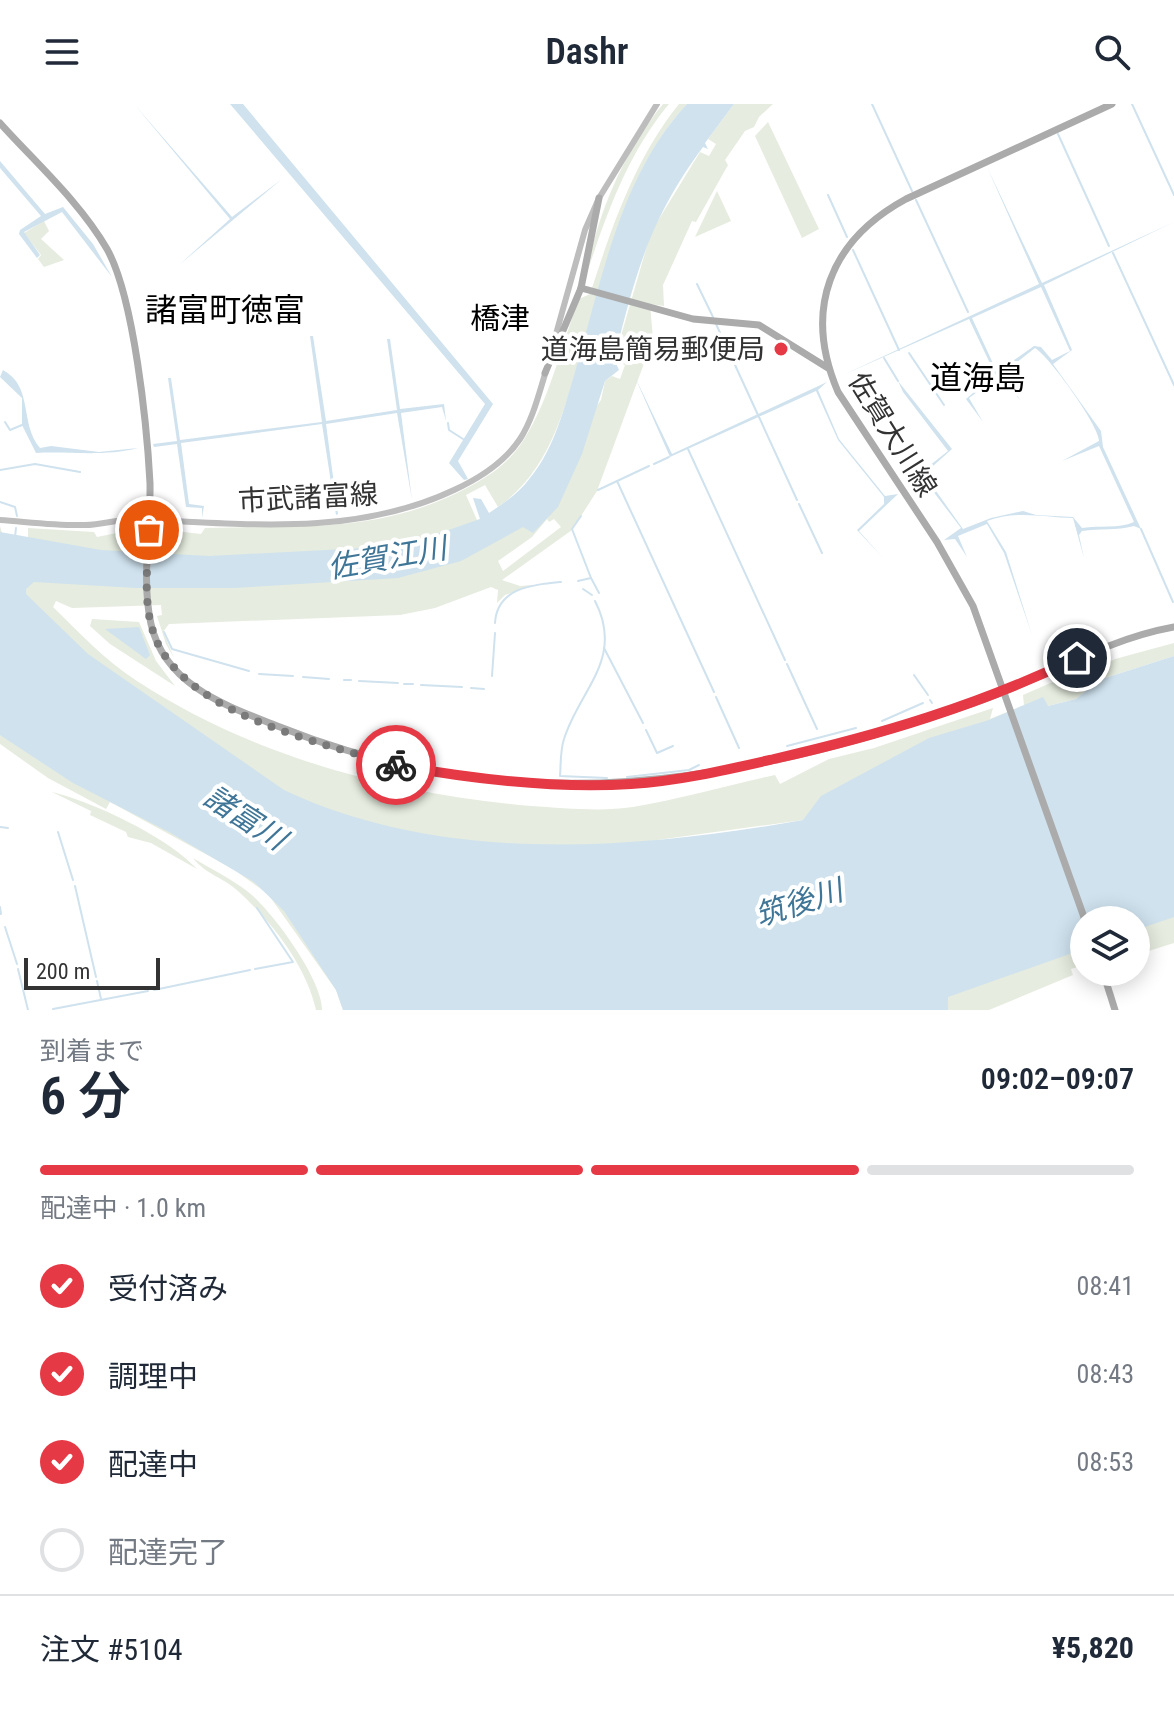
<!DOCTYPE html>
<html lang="ja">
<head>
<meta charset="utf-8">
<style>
  :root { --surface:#fff; --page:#f2f2f3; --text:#1f2937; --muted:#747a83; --line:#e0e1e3; --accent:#e63946 }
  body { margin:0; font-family:"Roboto Condensed","Noto Sans JP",sans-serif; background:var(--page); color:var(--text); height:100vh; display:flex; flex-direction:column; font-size:30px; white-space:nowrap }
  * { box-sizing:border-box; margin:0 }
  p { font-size:26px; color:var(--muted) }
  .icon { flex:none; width:44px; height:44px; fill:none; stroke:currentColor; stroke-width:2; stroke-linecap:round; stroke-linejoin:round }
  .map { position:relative; height:906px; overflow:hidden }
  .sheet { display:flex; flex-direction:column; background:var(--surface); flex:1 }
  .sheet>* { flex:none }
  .fabs { position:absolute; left:1070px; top:802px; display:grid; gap:16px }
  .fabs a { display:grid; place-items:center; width:80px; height:80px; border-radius:50%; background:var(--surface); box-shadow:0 4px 20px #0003; font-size:40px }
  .scale { position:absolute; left:24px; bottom:20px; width:136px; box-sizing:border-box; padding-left:8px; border:4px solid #333; border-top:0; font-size:22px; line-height:28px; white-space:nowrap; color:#333; -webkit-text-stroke:6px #fff; paint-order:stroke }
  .pin { position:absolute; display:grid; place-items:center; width:68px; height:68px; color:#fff; margin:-34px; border:4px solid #fff; border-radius:50%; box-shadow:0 2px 8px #0007 }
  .courier { position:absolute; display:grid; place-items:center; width:80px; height:80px; margin:-40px; border:6px solid #e63946; border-radius:50%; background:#fff; color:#222; box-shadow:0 2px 10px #0007 }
  .headline em { font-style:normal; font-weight:600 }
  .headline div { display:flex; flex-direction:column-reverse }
  .headline { display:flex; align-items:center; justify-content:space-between; height:136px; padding:0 40px }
  h1 { font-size:52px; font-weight:600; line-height:60px }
  .bar { display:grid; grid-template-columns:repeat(4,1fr); gap:12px 8px; align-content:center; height:96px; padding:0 40px }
  .bar i { height:10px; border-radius:6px; background:var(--line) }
  .bar .selected { background:var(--accent) }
  .bar p { grid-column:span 4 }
  .line { display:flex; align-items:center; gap:20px; padding:0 40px; border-top:2px solid var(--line) }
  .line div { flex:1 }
  ol { padding:0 40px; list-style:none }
  li { display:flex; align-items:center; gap:24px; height:88px }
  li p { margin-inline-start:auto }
  li .icon { padding:8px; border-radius:50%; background:var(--accent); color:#fff; stroke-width:4 }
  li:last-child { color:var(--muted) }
  li i { width:44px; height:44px; border:4px solid var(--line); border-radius:50% }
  header { display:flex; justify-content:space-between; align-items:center; height:104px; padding:0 40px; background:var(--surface); font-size:36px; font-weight:600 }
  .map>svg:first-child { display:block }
  .green { fill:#e6ecdf; fill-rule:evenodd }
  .water { fill:#cfe2ee; fill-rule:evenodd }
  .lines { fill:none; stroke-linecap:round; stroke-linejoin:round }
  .stream { stroke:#cfe2ee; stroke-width:2 }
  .secondary { stroke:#bdbdbd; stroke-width:6 }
  .primary { stroke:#ababab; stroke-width:7 }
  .done { stroke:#7a7a7a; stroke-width:8; stroke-dasharray:0 14.4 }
  .route { stroke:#e63946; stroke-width:10 }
  .poi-dot { fill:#e63946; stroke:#fff; stroke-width:3 }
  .labels { text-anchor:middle; stroke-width:8; stroke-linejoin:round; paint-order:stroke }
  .poi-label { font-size:28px; fill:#333; stroke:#fff; text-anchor:end }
  .street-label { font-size:28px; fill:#333; stroke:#fff }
  .neighbourhood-label { font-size:30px; fill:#000; stroke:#fff }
  .water-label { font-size:30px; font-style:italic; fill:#3f7597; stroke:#fff }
  .quarter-label { font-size:32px; fill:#000; stroke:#fff }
</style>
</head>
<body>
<header><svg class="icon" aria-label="menu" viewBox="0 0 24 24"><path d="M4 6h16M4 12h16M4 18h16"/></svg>Dashr<svg class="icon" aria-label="search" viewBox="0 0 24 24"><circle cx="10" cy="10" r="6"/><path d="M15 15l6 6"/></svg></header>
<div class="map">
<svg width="1174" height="906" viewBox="0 0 1174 906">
  <rect width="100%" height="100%" fill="#fff"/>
  <g class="green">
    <path d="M663,0H669C627,50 605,114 585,175C597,112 622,50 663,0Z"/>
    <path d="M679,0H687C625,67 607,160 582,245C565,303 551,366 498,403L485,381L466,391L477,416L481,415L479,422L392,451L208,455L0,442V422L2,429L28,435V424L94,428L97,433L117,429L163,433L166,426L201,430L205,424C296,421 372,430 457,389C483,376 507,362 523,337C550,295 561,242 579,195L590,190C612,123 634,56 679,0Z"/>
    <path d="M734,0H773L759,13L754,23L745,27L725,56L728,61L696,118L692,117L663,181L664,202L650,200L653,235L597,387L572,426L502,476L520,482L533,481L505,491L497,499L498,486L491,483L435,504L400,511L169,520L163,528L174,554L166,540L157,512L162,511L161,501L72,504L56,497L53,503C80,529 103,555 137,577C253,653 394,690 531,702C563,704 601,708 633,703C680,695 728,681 775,671L780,680L829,655L874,644L993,604L990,615L1024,601L1023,591L1071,570L1077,575L1115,555L1174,539V552L1099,576L1076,595L1048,602L803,716L541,752L371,723L282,690L91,556L27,497L19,478L33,475L135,480L500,433L601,296L605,277L612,272L620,275L625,261L614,256L651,128L700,48L709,52L716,40L708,35ZM547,415L549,418L554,415L561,423L503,467L498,457L532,433Z"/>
    <path d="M768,18L819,125L802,134L755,32Z"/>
    <path d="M717,87L731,117L695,133Z"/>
    <path d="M44,117L49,127L41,135L64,156L44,163L38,155L41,151L24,129Z"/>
    <path d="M92,515L139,518L156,557L175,582L110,540L90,522Z"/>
    <path d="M0,623L270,784L342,891L343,906L336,886L268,790L233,765L110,698L106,705L48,674L0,640Z"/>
    <path d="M52,688C94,698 169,734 197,765L151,739L128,733L126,728L90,711L91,707Z"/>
    <path d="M193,754C211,765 230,774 247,787C271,805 323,876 322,906H316C306,861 271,817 238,787C224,774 205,770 193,754Z"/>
    <path d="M1174,788V839L1136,851V816H1093Z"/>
    <path d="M1084,819V861L1071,865L1073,871L989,906H939L933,878Z"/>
  </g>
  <g class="water">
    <path d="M134,0L232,113L282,75L179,161L230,115Z"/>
    <path d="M230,0H243L493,300L458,357L468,375L464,376L449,359L485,300Z"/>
    <path d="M687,0H734L705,39L708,45L703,43C649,116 636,169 614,255L619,266L605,277L582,350L558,403L533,429L523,423L461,457L398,474L234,484H136L34,478L26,485V490L88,550L284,686C443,761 634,746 803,716L821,692L929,634L989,616L1043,593L1048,602L1076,595L1099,576L1174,552V813L1136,826V816H1084V845L948,893V906H343L336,886L284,807L254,778L169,728L73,679L0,631V428L101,446L209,452L403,442L480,415L473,394L481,395L489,409C504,399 519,389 530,374C555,344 564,304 575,268C602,176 620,72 687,0Z"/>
    <path d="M0,57L45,110L63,103L93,140L112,173L62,108L24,128L40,151L37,154L19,130L20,126L41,112L0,64Z"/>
    <path d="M987,63L1042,179L1174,118L1044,181L1072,246L1053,260L1101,327L1103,343L1141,425L1134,422C1116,427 1100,424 1082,427L1079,431L1084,454L1073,414C1043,413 1015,406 987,417L1006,448L1032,531L1004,449L987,420L958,432L967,453L955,435L944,436L961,424L923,374L905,381L948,347L903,288L898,277L952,345L924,370L963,425L991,414L1023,407L1036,411L1073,413L1082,424C1100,421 1118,425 1134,418L1099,342L1062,357L1099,337C1100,323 1049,252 1035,244L1002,270L1021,297L999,272L969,294L983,318L966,295L995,270L969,215L843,271L1039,180ZM1041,183L1070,247L1052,256L1041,243L1034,242L997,268L972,214Z"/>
    <path d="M310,232H313L326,317L397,306L387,235H390L400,305L444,300L446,317L442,303L401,309L412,396L397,309L326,320L338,410L336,411L322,320L181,339L189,400L204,402L202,414V404L186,403L177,340L154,343L153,340L177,337L168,274H171L180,336L322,318Z"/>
    <path d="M3,266C34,283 19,319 40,344L51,342L99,348L138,344C104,353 68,347 36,349L22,321V294L0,273Z"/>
    <path d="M634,271L672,350L827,278L818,286L839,335L885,392L898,390L859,427L883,454L857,426L884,400V393L838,336L816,287L670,353Z"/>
    <path d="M139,523L150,551L146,555L105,525Z"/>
  </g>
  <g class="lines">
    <g class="stream">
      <path d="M872,0L912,87"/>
      <path d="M1132,0L1174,91"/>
      <path d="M1058,30L1109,142"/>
      <path d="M828,91L847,133"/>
      <path d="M916,96L968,208"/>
      <path d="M853,146L899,246"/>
      <path d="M1113,149L1174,281"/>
      <path d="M697,180L713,213"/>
      <path d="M716,220L733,257"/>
      <path d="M909,249L944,301"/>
      <path d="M884,254L898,277"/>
      <path d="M735,261L758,311"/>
      <path d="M759,313L797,396"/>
      <path d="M5,318L10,326L22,321"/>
      <path d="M448,319L449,326L463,335"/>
      <path d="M688,345L785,556"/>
      <path d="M654,360L669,353"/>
      <path d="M0,366L35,360L80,368"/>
      <path d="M617,377L714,588"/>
      <path d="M598,386L649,362"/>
      <path d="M0,398L15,403L17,412"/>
      <path d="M799,400L822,449"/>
      <path d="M581,412L572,425L591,474"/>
      <path d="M1141,425L1173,498"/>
      <path d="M15,433L16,424"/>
      <path d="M578,477L591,474L599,489"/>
      <path d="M583,485L592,491"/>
      <path d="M595,497C625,555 579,586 564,635C560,647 561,660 560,672L607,674"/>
      <path d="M495,519C497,484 531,481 561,478"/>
      <path d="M164,528L172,545L249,567"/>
      <path d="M604,544L643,619"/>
      <path d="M787,560L817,625"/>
      <path d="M259,570L293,572"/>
      <path d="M914,571L928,591"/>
      <path d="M492,572L495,529"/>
      <path d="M303,573L329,575"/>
      <path d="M344,576H351"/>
      <path d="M359,577L398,579"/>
      <path d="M404,580H413"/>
      <path d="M421,581L462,583"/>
      <path d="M471,584L484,585"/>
      <path d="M716,593L739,644"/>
      <path d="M930,596L932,599"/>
      <path d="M882,617L923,599"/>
      <path d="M646,626L657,649L673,642"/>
      <path d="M787,642L856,624"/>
      <path d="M627,673L689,666L699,661"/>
      <path d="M0,723L8,724"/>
      <path d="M58,728L73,776"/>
      <path d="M75,782L96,873"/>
      <path d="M0,803L1,810"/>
      <path d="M5,823L17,860"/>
      <path d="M18,865L28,906"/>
      <path d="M255,865L293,858L257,804"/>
      <path d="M97,877L101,895"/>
      <path d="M154,886L250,866"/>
      <path d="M53,905L148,887"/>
    </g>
    <g class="secondary">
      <path d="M551,248L585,126L599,94L657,0"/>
      <path d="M0,416C28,418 57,422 85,421C103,421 121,414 139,415C245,420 355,433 454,386C480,374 504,359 520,335C533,315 539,289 546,267"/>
    </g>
    <g class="primary">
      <path d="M0,19C35,58 80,98 107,145C134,193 147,322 150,379C151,425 141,475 151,520C165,582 227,602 280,623C517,718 739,681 974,599C1042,576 1102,536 1174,523"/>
      <path d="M581,184L693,215L759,221L828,264"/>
      <path d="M545,269L581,184L599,94"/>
      <path d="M1085,816L973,502L937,438L838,288C803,206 829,137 906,95L1112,0"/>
      <path d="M1103,868L1115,906"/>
    </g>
  </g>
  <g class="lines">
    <path class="done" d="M149,426C148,458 143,493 152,524C175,609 322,639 396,661"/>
    <path class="route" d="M396,661C472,675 552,685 631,680C679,677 726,666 774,655C880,631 979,601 1077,554"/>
  </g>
  <circle class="poi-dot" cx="781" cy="245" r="8"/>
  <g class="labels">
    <g class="poi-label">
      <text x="765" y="255">道海島簡易郵便局</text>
    </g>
    <g class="street-label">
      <text transform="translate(893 330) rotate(58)" y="10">佐賀大川線</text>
      <text transform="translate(308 393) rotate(-3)" y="10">市武諸富線</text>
    </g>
    <g class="neighbourhood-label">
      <text x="500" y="225">橋津</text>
    </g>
    <g class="water-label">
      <text transform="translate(387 454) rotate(-10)" y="10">佐賀江川</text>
      <text transform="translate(245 714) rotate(33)" y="10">諸富川</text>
      <text transform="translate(799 799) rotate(-18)" y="10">筑後川</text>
    </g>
    <g class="quarter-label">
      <text x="225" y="217">諸富町徳富</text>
      <text x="978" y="285">道海島</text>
    </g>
  </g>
</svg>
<div class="fabs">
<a><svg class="icon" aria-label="layers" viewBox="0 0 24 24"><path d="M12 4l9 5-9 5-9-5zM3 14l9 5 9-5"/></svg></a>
</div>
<div class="scale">200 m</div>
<div class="pin" style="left:149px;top:426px;background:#ea580c"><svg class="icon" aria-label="bag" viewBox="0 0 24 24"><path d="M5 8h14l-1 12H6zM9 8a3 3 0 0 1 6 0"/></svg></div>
<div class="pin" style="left:1077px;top:554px;background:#1f2937"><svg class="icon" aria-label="home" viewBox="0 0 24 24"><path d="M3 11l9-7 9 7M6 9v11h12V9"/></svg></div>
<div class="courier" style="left:396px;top:661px"><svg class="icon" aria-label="bike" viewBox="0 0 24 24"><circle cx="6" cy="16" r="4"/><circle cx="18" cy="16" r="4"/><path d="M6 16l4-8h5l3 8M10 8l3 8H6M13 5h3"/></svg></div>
</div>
<section class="sheet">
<div class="headline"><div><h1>6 分</h1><p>到着まで</p></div><em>09:02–09:07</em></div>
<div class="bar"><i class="selected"></i><i class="selected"></i><i class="selected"></i><i></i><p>配達中 · 1.0 km</p></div>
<ol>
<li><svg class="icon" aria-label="check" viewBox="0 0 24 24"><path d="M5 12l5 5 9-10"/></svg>受付済み<p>08:41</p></li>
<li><svg class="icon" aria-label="check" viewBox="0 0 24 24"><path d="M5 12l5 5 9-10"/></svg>調理中<p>08:43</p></li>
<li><svg class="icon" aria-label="check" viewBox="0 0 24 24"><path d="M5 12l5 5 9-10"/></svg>配達中<p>08:53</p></li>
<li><i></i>配達完了</li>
</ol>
<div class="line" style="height:104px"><div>注文 #5104</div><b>¥5,820</b></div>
</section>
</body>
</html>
